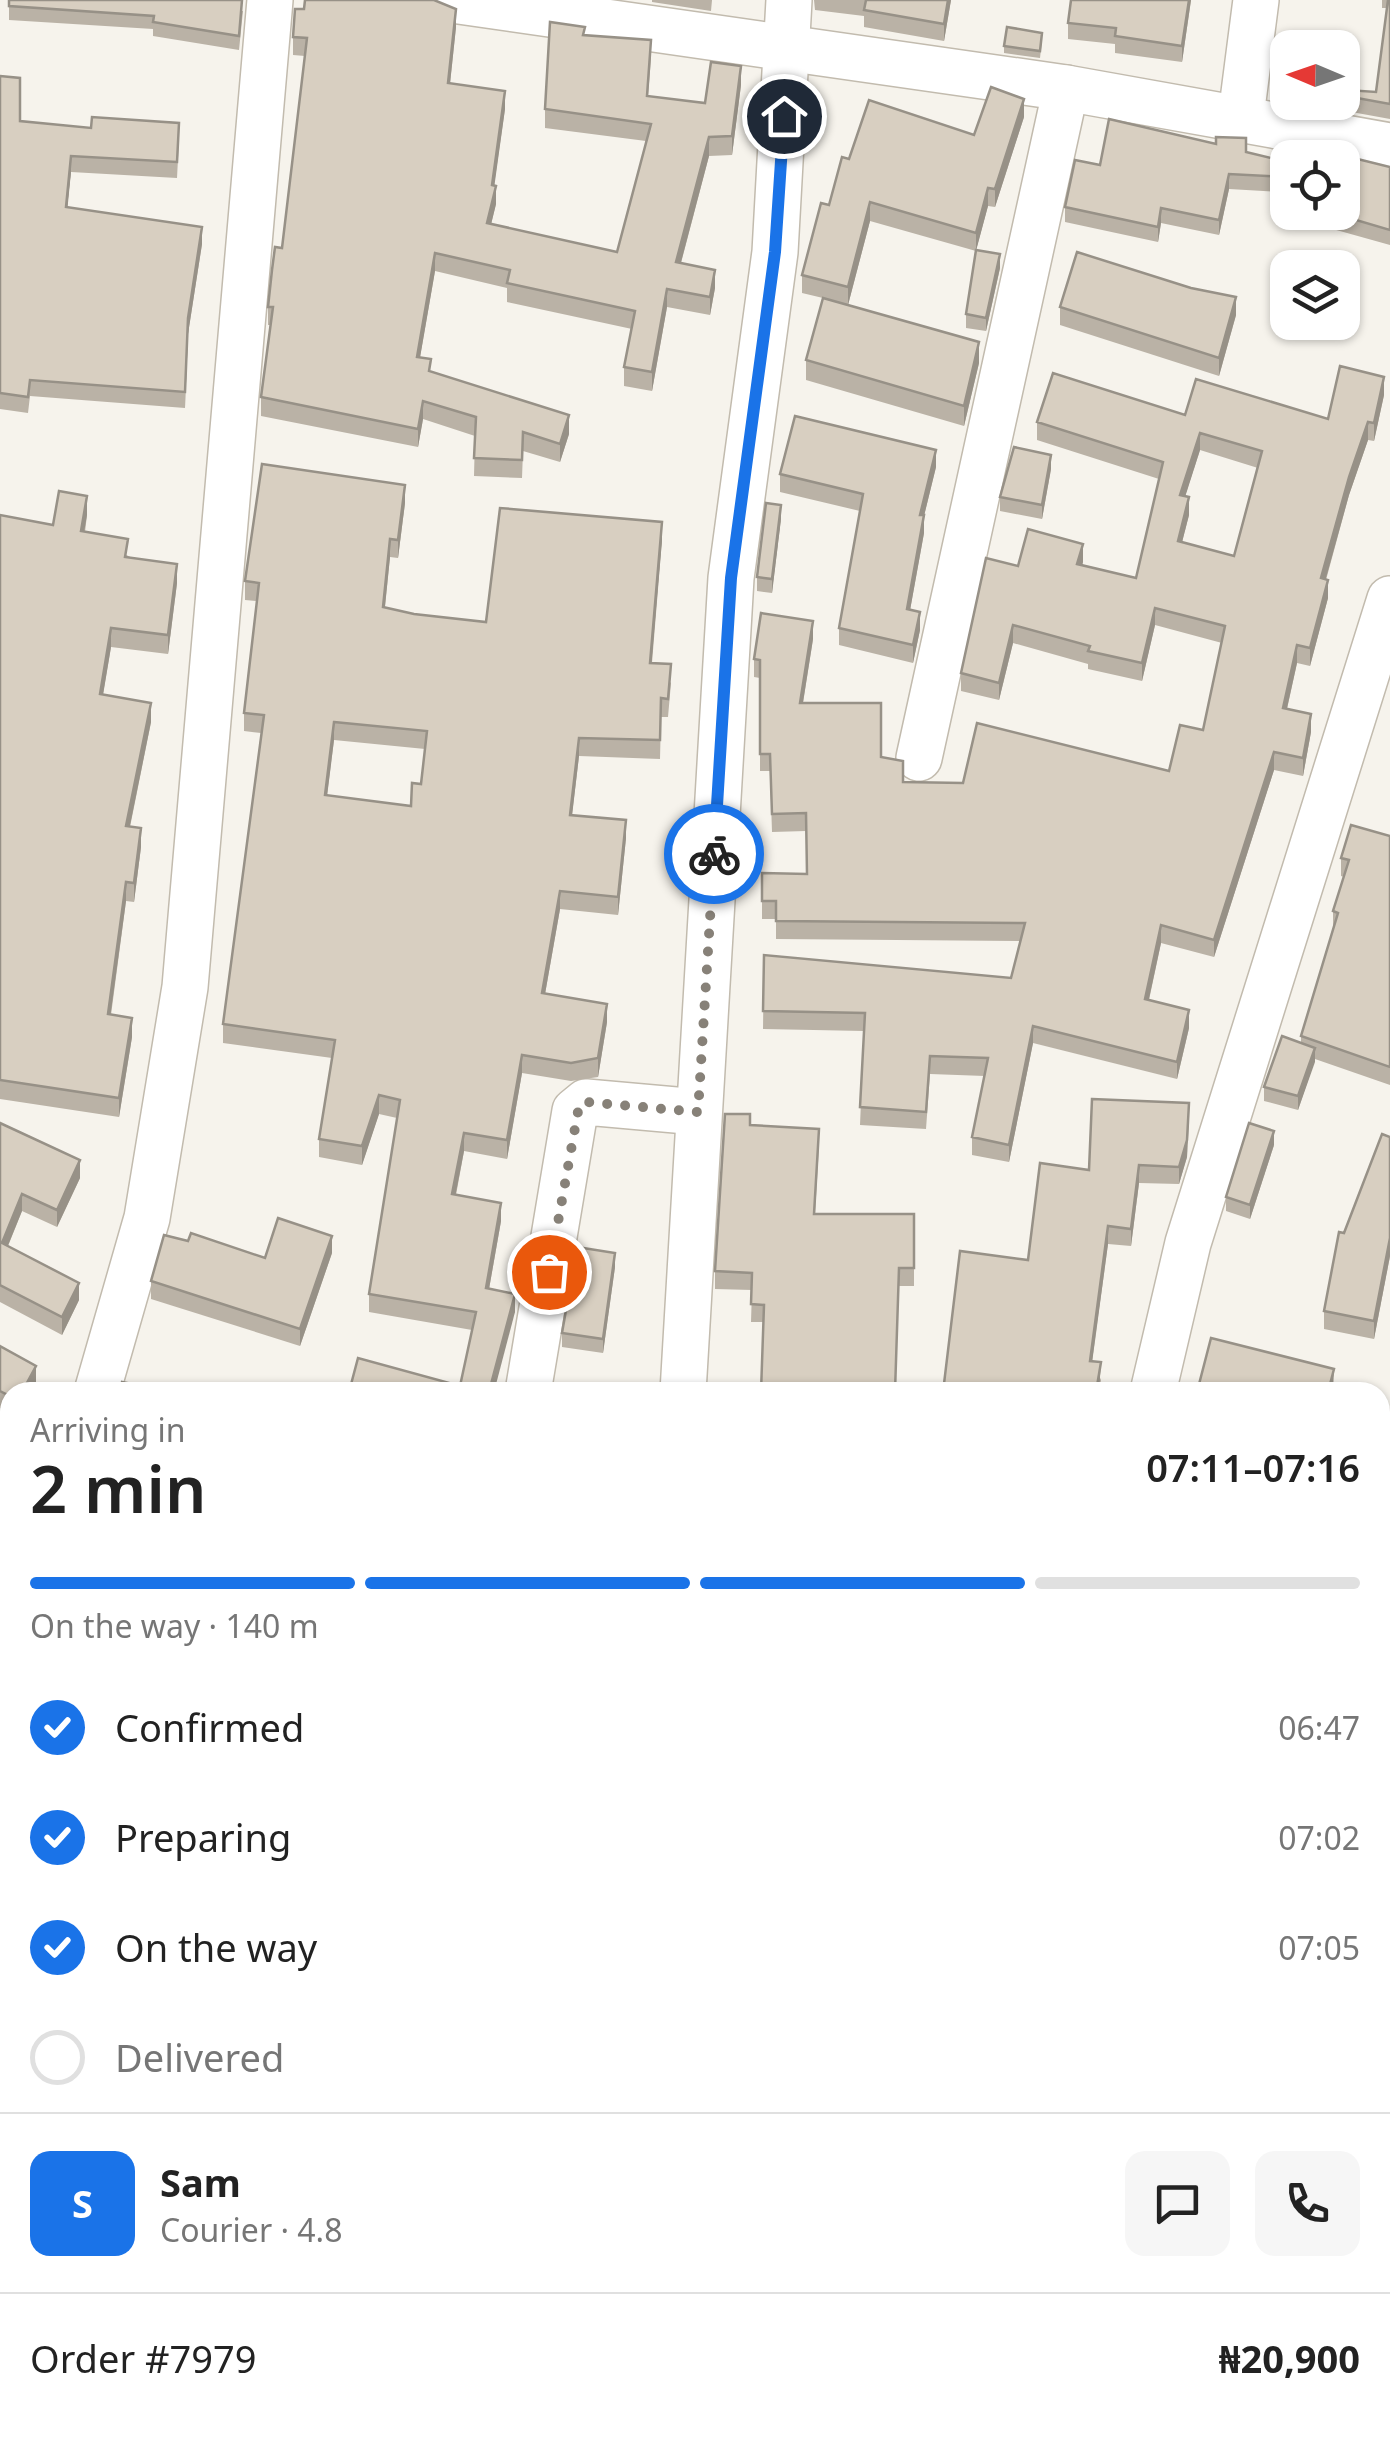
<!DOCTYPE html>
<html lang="en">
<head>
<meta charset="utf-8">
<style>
  :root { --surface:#fff; --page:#f6f6f6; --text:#222; --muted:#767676; --line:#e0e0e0; --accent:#1a73e8 }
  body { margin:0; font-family:"Noto Sans",sans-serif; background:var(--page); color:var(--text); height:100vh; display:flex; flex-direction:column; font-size:38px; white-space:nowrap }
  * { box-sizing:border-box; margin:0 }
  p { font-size:32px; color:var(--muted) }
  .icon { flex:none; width:55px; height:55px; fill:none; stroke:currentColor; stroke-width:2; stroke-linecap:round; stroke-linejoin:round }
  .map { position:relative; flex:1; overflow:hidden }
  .sheet { position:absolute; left:0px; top:1382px; width:1390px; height:1062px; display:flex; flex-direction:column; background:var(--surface); border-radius:30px 30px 0 0; box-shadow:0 2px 8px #0004 }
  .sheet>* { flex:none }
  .needle { width:65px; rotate:272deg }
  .tools { position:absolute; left:1270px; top:30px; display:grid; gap:20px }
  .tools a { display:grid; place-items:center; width:90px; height:90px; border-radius:20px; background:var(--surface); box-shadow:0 2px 8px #0004; font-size:50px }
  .pin { position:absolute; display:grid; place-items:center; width:85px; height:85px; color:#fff; margin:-42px; border:5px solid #fff; border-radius:50%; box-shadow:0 2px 10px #0007 }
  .courier { position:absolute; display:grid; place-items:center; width:100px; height:100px; margin:-50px; border:8px solid #1a73e8; border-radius:50%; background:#fff; color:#222; box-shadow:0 2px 12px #0007 }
  .headline em { font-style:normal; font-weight:600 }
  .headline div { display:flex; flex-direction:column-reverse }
  .headline { display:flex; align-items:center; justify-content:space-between; height:170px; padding:0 30px }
  h1 { font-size:65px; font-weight:600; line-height:75px }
  .bar { display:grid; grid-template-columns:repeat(4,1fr); gap:15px 10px; align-content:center; height:120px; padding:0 30px }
  .bar i { height:12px; border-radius:8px; background:var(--line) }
  .bar .current { background:var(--accent) }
  .bar p { grid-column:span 4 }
  .line { display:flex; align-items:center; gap:25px; padding:0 30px; border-top:2px solid var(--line) }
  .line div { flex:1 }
  .round { display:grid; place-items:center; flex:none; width:105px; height:105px; border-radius:20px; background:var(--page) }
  ol { padding:0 30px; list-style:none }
  li { display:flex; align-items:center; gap:30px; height:110px }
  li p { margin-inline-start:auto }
  li .icon { padding:10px; border-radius:50%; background:var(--accent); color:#fff; stroke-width:4 }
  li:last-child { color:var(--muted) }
  li i { width:55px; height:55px; border:5px solid var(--line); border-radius:50% }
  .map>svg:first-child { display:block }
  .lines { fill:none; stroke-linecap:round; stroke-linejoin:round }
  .minor-casing { stroke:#c2bbae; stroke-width:48 }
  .minor { stroke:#fff; stroke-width:45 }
  .wall { fill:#bab2a6; fill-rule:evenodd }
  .shaded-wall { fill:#979187 }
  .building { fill:#d8cfc1; stroke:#979187; stroke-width:2.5; fill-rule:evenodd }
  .done { stroke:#878178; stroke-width:10; stroke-dasharray:0 18 }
  .route { stroke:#1a73e8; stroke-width:12 }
</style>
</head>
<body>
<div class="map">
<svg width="1390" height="2444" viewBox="0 0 1390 2444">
  <rect width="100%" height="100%" fill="#f6f3ec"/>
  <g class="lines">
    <defs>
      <g id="minor">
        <path d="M452,0L1066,88L1390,146"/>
        <path d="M1241,116L1256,0"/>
        <path d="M919,758L1066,88"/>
        <path d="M97,1392L147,1218L185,987L270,0"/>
        <path d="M528,1392L575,1111L586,1102L698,1112"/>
        <path d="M683,1392L731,578L775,252L789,0"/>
        <path d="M1153,1392L1188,1243L1390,599"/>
        <path d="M0,1808L10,1766"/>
        <path d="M1380,2054L1390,2030"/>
        <path d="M340,2444L341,2435"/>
        <path d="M566,2444L568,2435"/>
        <path d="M1185,2444L1190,2435"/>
      </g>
    </defs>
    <use href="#minor" class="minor-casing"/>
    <use href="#minor" class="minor"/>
  </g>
  <g class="wall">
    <path d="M9,0L243,11L239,50L153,36V29L9,20Z"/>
    <path d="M652,0H712L711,11L652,2Z"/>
    <path d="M814,0H951L944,41L864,27V16L815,10Z"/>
    <path d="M1191,0L1182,62L1115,53V44L1068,39V23Z"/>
    <path d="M1382,0H1390V119L1346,111L1347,90L1376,92L1387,8H1382Z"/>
    <path d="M304,9L456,27L450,84L505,109L494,185L496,204L491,224L617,252L646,141L545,128V109L585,35L651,58L648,96L705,103L741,85L732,155L709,156L681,263L715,288L710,315L667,307L652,391L624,386V367L632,329L507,302V288L435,271L420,357L431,372L569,434L560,462L523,451L522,478L474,476L475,436L423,419L418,447L261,416V397L270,325H268V307L282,248L305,56L293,55V37Z"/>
    <path d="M1042,40L1040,58L1004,53V46Z"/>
    <path d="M0,76L20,121L179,139L177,178L71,172L67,207L202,244L188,334L185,408L30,396L28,413L0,409Z"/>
    <path d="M1024,117L995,207L988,206L976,250L1000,268L986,331L966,328V314L976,251L870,221L848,305L979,363L964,426L806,380V360L823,298L802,293V275L849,159L974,135Z"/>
    <path d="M1246,152L1288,162V212H1342L1390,167V245L1279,214L1280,192L1229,189L1219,235L1161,223L1158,242L1065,222V207L1100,165Z"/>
    <path d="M1060,307L1236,315L1219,376L1060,325Z"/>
    <path d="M1384,395L1374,441L1368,440L1349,495L1326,580L1328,598L1310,666L1297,663L1287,709L1311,732L1303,776L1274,770L1214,957L1161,943L1149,1000L1189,1028L1177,1079L1033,1043L1009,1162L972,1155V1137L985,1076L930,1074L926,1129L860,1125L864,1031L763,1029L764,955L1011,978L1020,941L776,939V919H762V873L806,874V831L772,832L770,771H760V678L754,677V659L813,639L803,703L881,757L903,782L963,783L1169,771L1203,730L1222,643L1155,625L1142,681L1088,669V664L1013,643L999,700L961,691V673L1018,566L1083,562L1082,566L1136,578L1159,479L1037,440V422L1185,415L1328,419ZM1200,450L1258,468L1234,556L1182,542L1189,515L1185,496Z"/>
    <path d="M936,467L924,516V533L910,610L920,630L913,663L839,645V628L860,511L780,492V474Z"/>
    <path d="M1051,469L1042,519L1000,511V497Z"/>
    <path d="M405,503L398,558L390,557L385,607L414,614L486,622L662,540L652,663L671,683L668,717H661L660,759L579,756L572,815L626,838L618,915L560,909L545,994L607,1022L598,1077L571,1081L522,1073L507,1159L464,1151L456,1195L501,1221L489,1289L515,1312L460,1386L472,1330L369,1312V1294L397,1118L379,1114L362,1165L319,1157V1139L332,1058L223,1043V1024L261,733L244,731V713L257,601L245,600V581ZM334,740L425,749L421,784L411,806L327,795Z"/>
    <path d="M0,515L53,525L87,515L85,532L177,583L168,654L111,647L103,694L151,722L130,827L141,847L134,902L126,901L111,1015L132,1037L119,1117L0,1099Z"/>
    <path d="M781,519L772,593L757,591V577Z"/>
    <path d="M1390,836V1085L1315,1059L1298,1110L1264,1101V1087L1301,1043V1036L1333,928V911L1344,877L1341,876V858Z"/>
    <path d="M1189,1120L1187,1157L1179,1184L1139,1183L1131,1246L1108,1244L1092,1361L1101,1380L1099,1392H943L1089,1170Z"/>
    <path d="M0,1123L80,1178L57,1227L22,1211L8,1246L79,1300L62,1335L0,1302Z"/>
    <path d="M750,1125L819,1146L815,1214H914V1286H899L763,1322H751L752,1290L715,1289V1271Z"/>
    <path d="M1390,1137V1256L1374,1339L1324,1329V1311L1344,1233Z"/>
    <path d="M1274,1145L1250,1219L1226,1211V1197Z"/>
    <path d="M332,1253L300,1346L151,1299V1281Z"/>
    <path d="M615,1267L603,1353L562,1347V1333Z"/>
    <path d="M0,1346L36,1383L10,1392V1413L0,1408Z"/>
    <path d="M1390,1413V1443L1388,1442V1422Z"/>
    <path d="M0,1969L10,1970V2248L0,2246V2061L4,2043H0Z"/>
    <path d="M1390,2191V2276L1380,2271V2209Z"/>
    <path d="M0,2350L10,2435H115L114,2444H0Z"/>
    <path d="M829,2435H1134L1129,2444H824Z"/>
  </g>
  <g class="shaded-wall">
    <path d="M948,0H951L944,41V24Z"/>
    <path d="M1189,0H1191L1182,62V46Z"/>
    <path d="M456,9V27L448,102V83Z"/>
    <path d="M741,66V85L732,155V136Z"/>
    <path d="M505,91V109L492,203L496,186V204L487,241V223Z"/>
    <path d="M1024,99V117L995,207V189Z"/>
    <path d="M709,137V156L676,281V262Z"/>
    <path d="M71,156V172L66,223V207Z"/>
    <path d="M1229,174V189L1219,235V220Z"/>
    <path d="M988,188V206L976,251V233Z"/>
    <path d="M870,202V221L848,305V287Z"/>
    <path d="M1161,208V223L1158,242V227Z"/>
    <path d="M202,227V244L188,334L185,408L188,318Z"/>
    <path d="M435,253V271L417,375V357Z"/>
    <path d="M1000,254V268L986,331V318Z"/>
    <path d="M715,270V288L710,315V297Z"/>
    <path d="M667,289V307L652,391V372Z"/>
    <path d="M1236,297V315L1219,376V358Z"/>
    <path d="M979,342V363L964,426V406Z"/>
    <path d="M1384,377V395L1374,441V423Z"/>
    <path d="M423,401V419L418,447V429Z"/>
    <path d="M569,415V434L560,462V444Z"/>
    <path d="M1368,422V440L1349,495L1321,596V578L1349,477Z"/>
    <path d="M1200,433V450L1180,513V495Z"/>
    <path d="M936,450V467L924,516V533L907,627V609L920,515Z"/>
    <path d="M1051,455V469L1042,519V505Z"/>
    <path d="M405,485V503L398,558V540Z"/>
    <path d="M87,496V515L81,550V531Z"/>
    <path d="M1189,497V515L1178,558V541Z"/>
    <path d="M781,505V519L772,593V579Z"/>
    <path d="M662,522V540L650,681V663Z"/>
    <path d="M390,539V557L383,625V607Z"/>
    <path d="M1083,544V562L1077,582V564Z"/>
    <path d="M177,564V583L168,654V635Z"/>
    <path d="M1328,580V598L1310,666V648Z"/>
    <path d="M1155,608V625L1142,681V663Z"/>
    <path d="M920,612V630L913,663V645Z"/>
    <path d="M813,621V639L800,721V703Z"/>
    <path d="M1013,625V643L999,700V683Z"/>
    <path d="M111,628V647L100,713V694Z"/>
    <path d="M1297,645V663L1283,726V708Z"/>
    <path d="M151,703V722L126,845V826Z"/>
    <path d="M1311,714V732L1303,776V758Z"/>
    <path d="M334,722V740L325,813V795Z"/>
    <path d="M579,738V756L570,833V815Z"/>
    <path d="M1274,752V770L1214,957V940Z"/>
    <path d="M626,820V838L618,915V897Z"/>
    <path d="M141,828V847L134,902V883Z"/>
    <path d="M126,882V901L108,1033V1014Z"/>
    <path d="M560,891V909L542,1011V993Z"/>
    <path d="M1161,925V943L1145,1017V999Z"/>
    <path d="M607,1004V1022L598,1077V1058Z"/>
    <path d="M1189,1010V1028L1177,1079V1062Z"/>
    <path d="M132,1018V1037L119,1117V1098Z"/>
    <path d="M1033,1026V1043L1009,1162V1145Z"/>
    <path d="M1315,1048V1062L1298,1110V1096Z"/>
    <path d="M522,1055V1073L507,1159V1140Z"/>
    <path d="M379,1095V1114L362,1165V1146Z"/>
    <path d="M1189,1103L1187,1157L1179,1184V1167Z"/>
    <path d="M1274,1131V1145L1250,1219V1205Z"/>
    <path d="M464,1133V1151L452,1213V1194Z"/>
    <path d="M80,1160V1178L57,1227V1210Z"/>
    <path d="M1139,1165V1183L1131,1246V1229Z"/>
    <path d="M22,1194V1211L2,1260V1243Z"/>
    <path d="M501,1203V1221L486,1306V1288Z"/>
    <path d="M1108,1226V1244L1090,1378V1361Z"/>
    <path d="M332,1236V1253L300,1346V1329Z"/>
    <path d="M1390,1238V1256L1374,1339V1321Z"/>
    <path d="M615,1253V1267L603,1353V1339Z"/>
    <path d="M79,1283V1300L62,1335V1317Z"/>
    <path d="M515,1294V1312L494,1392L490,1388Z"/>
    <path d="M1101,1362L1099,1392H1096Z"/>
    <path d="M36,1366V1383L31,1392H22Z"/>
    <path d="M1334,1369L1333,1392H1328Z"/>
    <path d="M10,1473V1487L0,1506V1492Z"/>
    <path d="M1390,1742V1758L1382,1780V1763Z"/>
    <path d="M1390,1767V1783L1380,1808V1792Z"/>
    <path d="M923,2435H926V2444H920Z"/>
    <path d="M1125,2435H1134L1129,2444H1120Z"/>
  </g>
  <g class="building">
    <path d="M9,0H242L239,36L153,22L154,16L9,6Z"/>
    <path d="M305,0H434L456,9L448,83L505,91L492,185L496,186L487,223L617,252L651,124L545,109L550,22L585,27L583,35L651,40L647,96L705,103L711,62L741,66L732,136L709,137L676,262L715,270L710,297L667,289L652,372L624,367L635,311L507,283L510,270L435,253L417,357L431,359L429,371L569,415L560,444L523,432L522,460L474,458L476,417L423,401L418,429L261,397L273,307H268L272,270L275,247L282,248L307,38L293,37L295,9H304Z"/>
    <path d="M866,0H948L944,24L864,10Z"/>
    <path d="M1071,0H1189L1182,46L1115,36L1116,28L1068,23Z"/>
    <path d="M1388,0H1390V104L1346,96L1347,90L1376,92Z"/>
    <path d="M1007,27L1042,33L1040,51L1004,46Z"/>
    <path d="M0,76L20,78V121L91,128L92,117L179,123L177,162L71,156L66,207L202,227L188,318L185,392L30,380L28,397L0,393Z"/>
    <path d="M991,87L1024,99L995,189L988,188L976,233L870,202L848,287L802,275L821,203L829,205L842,157L849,159L869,100L974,135Z"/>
    <path d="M1109,119L1216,144V137L1246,138V152L1288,162V201L1279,198L1284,177L1229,174L1219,220L1161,208L1158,227L1065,207L1075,160L1100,165Z"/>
    <path d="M1293,143L1390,167V230L1329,212H1342V158H1289Z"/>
    <path d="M976,250L1000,254L986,318L966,314Z"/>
    <path d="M1077,252L1191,288L1236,297L1219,358L1060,307Z"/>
    <path d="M823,298L979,342L964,406L806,360Z"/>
    <path d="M1340,366L1384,377L1374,423L1368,422L1349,477L1321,578L1328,580L1310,648L1297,645L1283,708L1311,714L1303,758L1274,752L1214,940L1161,925L1145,999L1189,1010L1177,1062L1033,1026L1009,1145L972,1137L988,1058L930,1056L926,1112L860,1107L865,1013L763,1011L764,955L1011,978L1025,923L776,921V901H762V873L807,874L806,813L772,814L770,754H760V660L754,659L761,613L813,621L800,703H881V757L903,761V782L963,783L977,723L1169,771L1180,725L1203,730L1225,626L1155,608L1142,663L1088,651L1090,646L1013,625L999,683L961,673L986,558L1018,566L1028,529L1083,544L1077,564L1136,578L1163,462L1037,422L1053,373L1185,415L1196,379L1328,419ZM1200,433L1262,451L1234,556L1178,541L1189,497L1180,495Z"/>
    <path d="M795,416L936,450L920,515H924L907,609L920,612L913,645L839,628L863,494L780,474Z"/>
    <path d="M1014,447L1051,455L1042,505L1000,497Z"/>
    <path d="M262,464L405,485L398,540L390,539L383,607L414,614L486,622L500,508L662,522L650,663L671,664L668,699L661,698L660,740L579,738L570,815L626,820L618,897L560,891L542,993L607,1004L598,1058L571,1063L522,1055L507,1140L464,1133L452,1194L501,1203L486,1288L515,1294L490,1388L508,1390L513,1392H349L358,1358L460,1386L476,1312L369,1294L400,1100L379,1095L362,1146L319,1139L335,1040L223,1024L264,715L244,713L259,583L245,581ZM334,722L427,731L421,784L412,783L411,806L325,795Z"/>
    <path d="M59,491L87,496L81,531L128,539L125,557L177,564L168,635L111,628L100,694L151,703L126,826L141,828L134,883L126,882L108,1014L132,1018L119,1098L0,1080V515L53,525Z"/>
    <path d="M766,503L781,505L772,579L757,577Z"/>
    <path d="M1351,825L1390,836V1067L1301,1036L1338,913L1333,911L1349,860L1341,858Z"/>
    <path d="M1282,1036L1315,1048L1298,1096L1264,1087Z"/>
    <path d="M1092,1099L1189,1103L1187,1140L1179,1167L1139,1165L1131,1229L1108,1226L1090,1361L1101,1362L1096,1392H943L960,1251L1028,1260L1040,1163L1089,1170Z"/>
    <path d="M725,1114H750V1125L819,1129L814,1214H914V1268H899L895,1392H761L764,1305L751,1304L752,1273L715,1271Z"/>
    <path d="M0,1123L80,1160L57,1210L22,1194L2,1243L79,1283L62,1317L0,1285Z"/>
    <path d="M1249,1123L1274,1131L1250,1205L1226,1197Z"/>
    <path d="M1382,1134L1390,1137V1238L1374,1321L1324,1311L1339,1232L1344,1233Z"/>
    <path d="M278,1218L332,1236L300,1329L151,1281L164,1235L188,1241L191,1233L265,1258Z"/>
    <path d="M577,1247L615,1253L603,1339L562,1333Z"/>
    <path d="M1211,1338L1334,1369L1328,1392H1197Z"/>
    <path d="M0,1346L36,1366L22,1392H10V1396L0,1391Z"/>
    <path d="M122,1382L172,1392H119Z"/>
    <path d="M0,1466L10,1472L0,1492Z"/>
    <path d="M1380,1566L1390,1570V1742L1382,1763L1390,1767L1380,1792Z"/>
    <path d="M0,1969L10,1970V2231L0,2229V2061L8,2027L0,2026Z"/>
    <path d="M1390,2191V2259L1380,2254V2209Z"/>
    <path d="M1390,2335V2437L1386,2444H1323L1328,2435H1380V2352Z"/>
    <path d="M0,2350L10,2351V2435H113L112,2444H98L0,2434Z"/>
    <path d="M389,2435H479L477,2444H387Z"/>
    <path d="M829,2435H923L920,2444H824Z"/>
    <path d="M945,2435H1125L1120,2444H970Z"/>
  </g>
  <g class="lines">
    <path class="done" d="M549,1272L579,1106L586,1102L698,1112L714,854"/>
    <path class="route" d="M714,854L731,578L775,252L784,116"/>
  </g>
</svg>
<div class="tools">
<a><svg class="needle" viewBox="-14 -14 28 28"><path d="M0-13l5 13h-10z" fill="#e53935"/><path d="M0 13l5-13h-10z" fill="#767676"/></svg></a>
<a><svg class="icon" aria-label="locate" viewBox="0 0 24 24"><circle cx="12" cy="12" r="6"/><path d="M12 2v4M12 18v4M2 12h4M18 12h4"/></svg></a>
<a><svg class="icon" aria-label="layers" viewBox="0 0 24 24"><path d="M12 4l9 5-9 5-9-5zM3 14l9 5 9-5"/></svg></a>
</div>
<div class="pin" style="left:549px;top:1272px;background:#ea580c"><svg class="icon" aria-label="bag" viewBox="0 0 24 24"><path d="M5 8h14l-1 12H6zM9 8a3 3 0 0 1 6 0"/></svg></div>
<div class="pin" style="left:784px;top:116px;background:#1f2937"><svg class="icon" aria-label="home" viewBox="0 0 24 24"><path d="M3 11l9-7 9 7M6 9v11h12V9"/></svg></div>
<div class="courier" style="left:714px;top:854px"><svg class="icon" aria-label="bike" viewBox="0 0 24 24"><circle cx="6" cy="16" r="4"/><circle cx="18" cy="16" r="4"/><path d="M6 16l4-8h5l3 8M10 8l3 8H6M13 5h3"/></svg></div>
<section class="sheet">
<div class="headline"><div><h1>2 min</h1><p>Arriving in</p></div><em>07:11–07:16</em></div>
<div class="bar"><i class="current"></i><i class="current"></i><i class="current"></i><i></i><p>On the way · 140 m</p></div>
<ol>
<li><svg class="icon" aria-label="check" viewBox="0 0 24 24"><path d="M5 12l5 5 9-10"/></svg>Confirmed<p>06:47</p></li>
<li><svg class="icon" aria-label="check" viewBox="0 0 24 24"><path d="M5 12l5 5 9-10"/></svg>Preparing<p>07:02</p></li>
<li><svg class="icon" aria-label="check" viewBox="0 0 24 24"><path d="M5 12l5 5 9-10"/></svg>On the way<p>07:05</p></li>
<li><i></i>Delivered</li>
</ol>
<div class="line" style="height:180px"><b class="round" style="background:var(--accent);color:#fff">S</b><div><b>Sam</b><p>Courier · 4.8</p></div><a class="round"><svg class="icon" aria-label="chat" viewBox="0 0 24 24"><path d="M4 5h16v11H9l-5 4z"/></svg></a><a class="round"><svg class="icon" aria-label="phone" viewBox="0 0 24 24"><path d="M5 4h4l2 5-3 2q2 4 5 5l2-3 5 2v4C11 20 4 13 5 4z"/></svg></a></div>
<div class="line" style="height:130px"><div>Order #7979</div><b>₦20,900</b></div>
</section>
</div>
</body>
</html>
